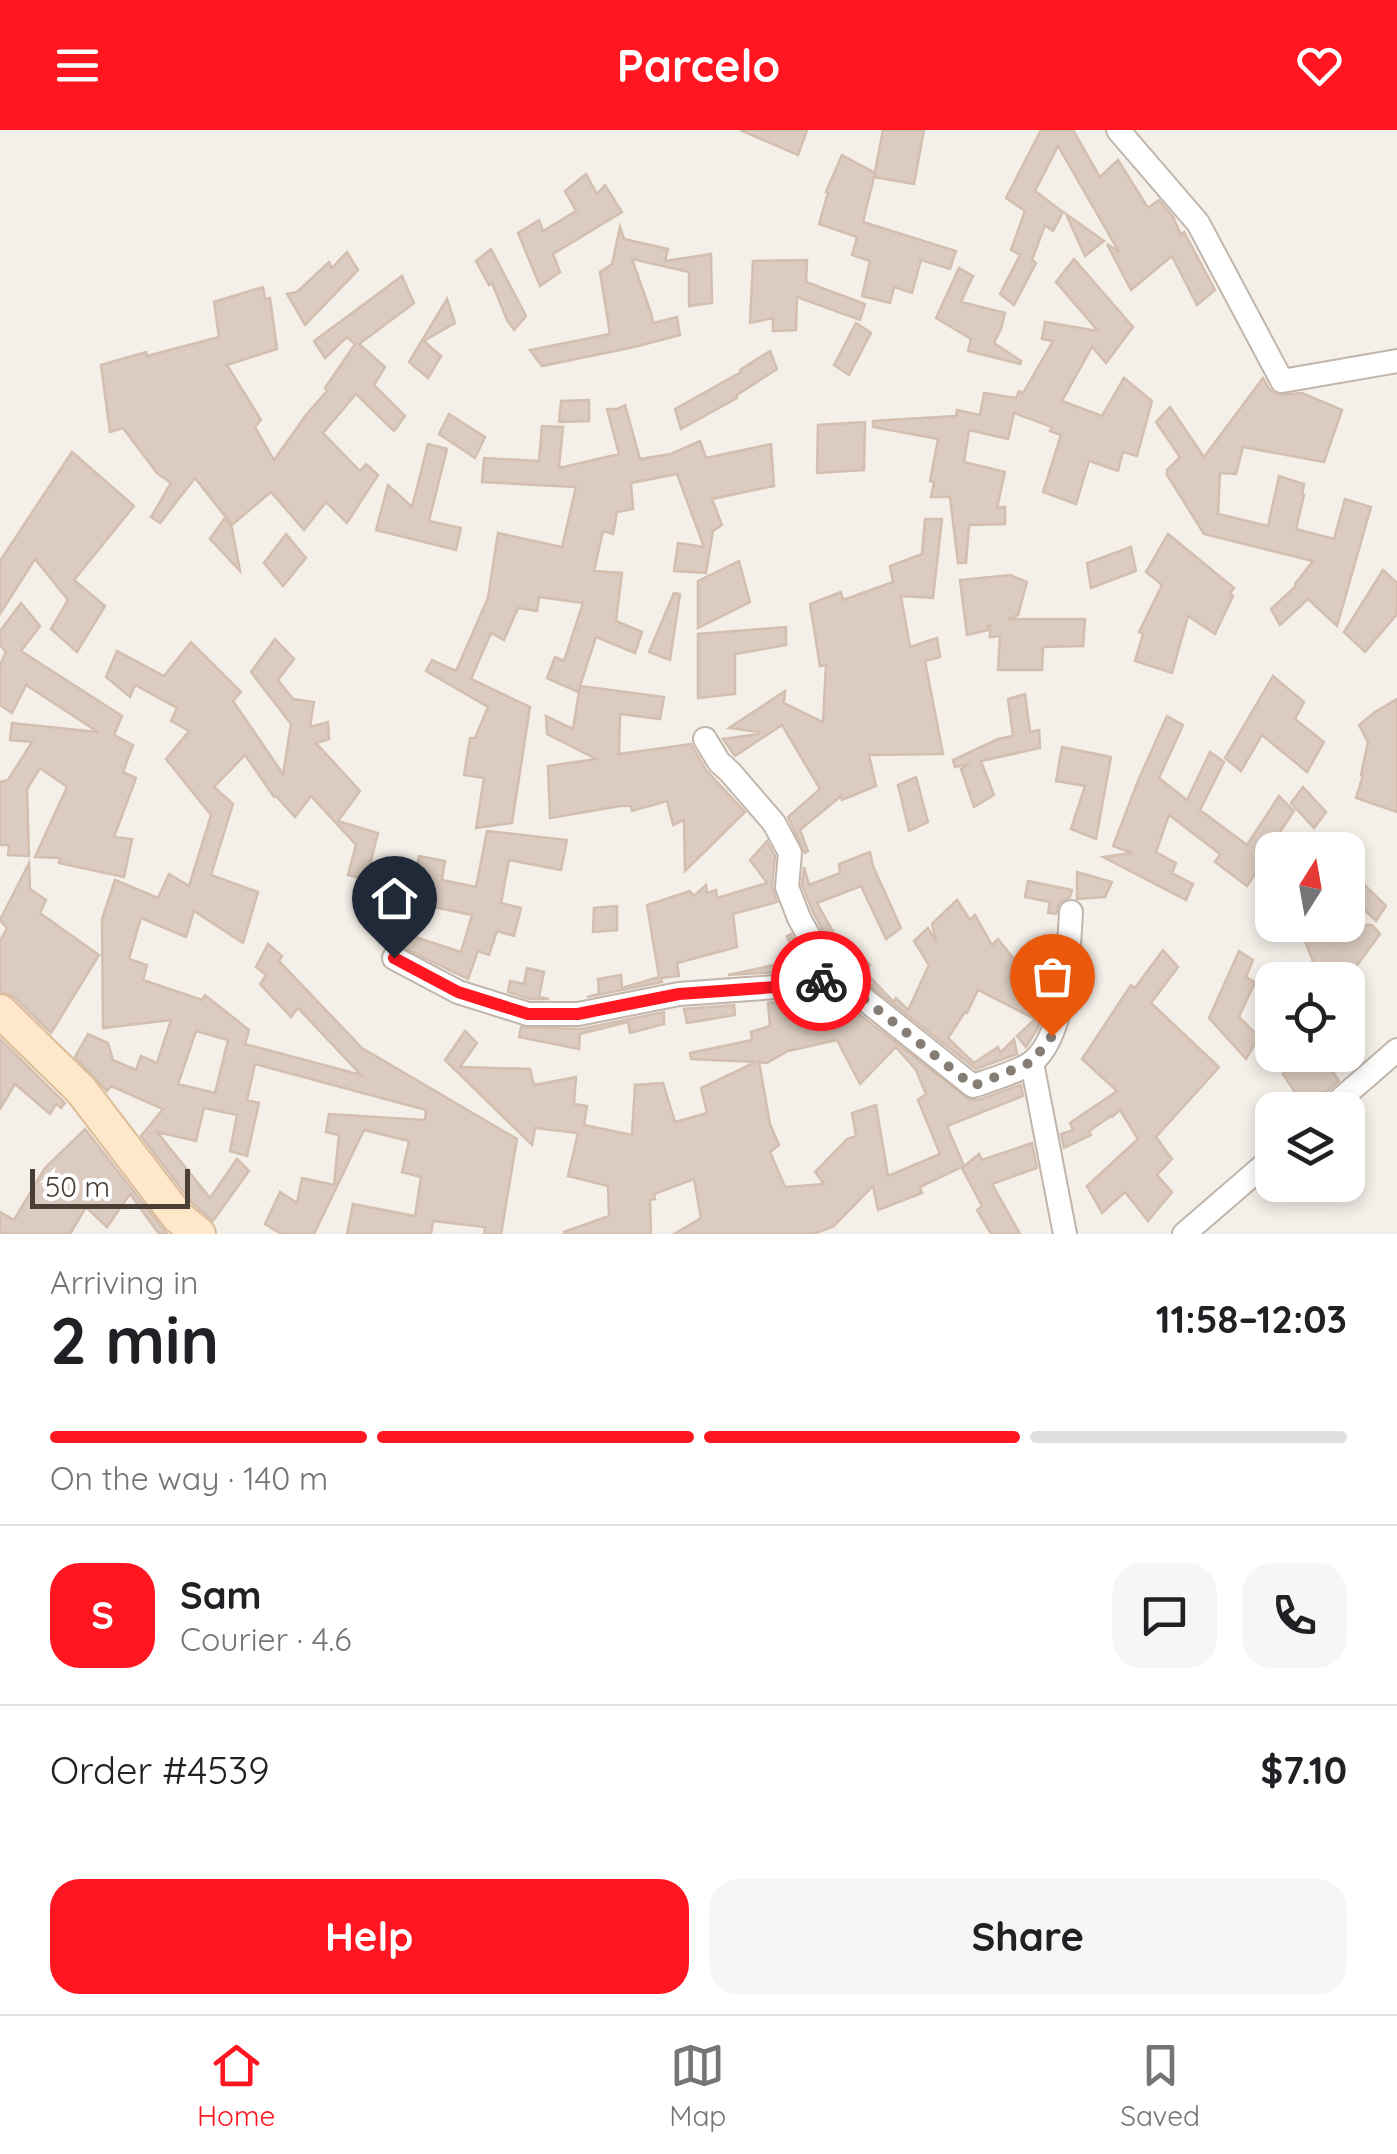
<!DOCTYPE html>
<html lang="en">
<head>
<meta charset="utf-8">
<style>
  :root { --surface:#fff; --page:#f6f6f6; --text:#202124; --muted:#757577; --line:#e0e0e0; --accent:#ff1620 }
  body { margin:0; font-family:Quicksand,sans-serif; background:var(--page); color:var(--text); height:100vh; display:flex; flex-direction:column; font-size:38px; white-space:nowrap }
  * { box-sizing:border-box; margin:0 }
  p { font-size:32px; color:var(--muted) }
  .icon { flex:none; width:55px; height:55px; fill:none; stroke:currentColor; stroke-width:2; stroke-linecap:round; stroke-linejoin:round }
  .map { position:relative; height:1104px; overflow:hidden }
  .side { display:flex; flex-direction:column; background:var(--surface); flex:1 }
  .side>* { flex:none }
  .needle { width:65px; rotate:11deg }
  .tools { position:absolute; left:1255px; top:702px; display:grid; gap:20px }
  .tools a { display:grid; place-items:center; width:110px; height:110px; border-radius:20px; background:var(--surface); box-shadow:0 5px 15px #0003; font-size:50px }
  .scale { position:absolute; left:30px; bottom:25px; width:160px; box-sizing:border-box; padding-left:10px; border:5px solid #4a3f37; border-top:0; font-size:28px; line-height:35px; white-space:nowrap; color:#4a3f37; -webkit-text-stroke:8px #fff; paint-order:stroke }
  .pin { position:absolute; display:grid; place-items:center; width:85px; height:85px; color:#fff; margin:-102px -42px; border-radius:50% 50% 50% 0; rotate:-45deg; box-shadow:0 0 10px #0007 }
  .pin .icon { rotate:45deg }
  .courier { position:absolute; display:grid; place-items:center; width:100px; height:100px; margin:-50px; border:8px solid #ff1620; border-radius:50%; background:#fff; color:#222; box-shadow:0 2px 12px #0007 }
  .head em { font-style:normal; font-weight:700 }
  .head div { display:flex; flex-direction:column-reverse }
  .head { display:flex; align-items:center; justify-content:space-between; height:170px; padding:0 50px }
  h1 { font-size:65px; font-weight:700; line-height:75px }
  .bar { display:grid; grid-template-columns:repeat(4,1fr); gap:15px 10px; align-content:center; height:120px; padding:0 50px }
  .bar i { height:12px; border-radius:8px; background:var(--line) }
  .bar .current { background:var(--accent) }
  .bar p { grid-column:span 4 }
  .line { display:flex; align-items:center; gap:25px; padding:0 50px; border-top:2px solid var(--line) }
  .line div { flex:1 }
  .round { display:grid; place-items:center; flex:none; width:105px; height:105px; border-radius:30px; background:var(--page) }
  .primary-button { display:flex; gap:20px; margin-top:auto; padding:20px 50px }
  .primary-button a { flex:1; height:115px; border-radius:30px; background:var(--accent); color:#fff; font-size:40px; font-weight:700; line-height:115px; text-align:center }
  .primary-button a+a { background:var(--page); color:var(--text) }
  header { display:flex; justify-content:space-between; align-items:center; height:130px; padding:0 50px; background:var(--accent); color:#fff; font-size:45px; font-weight:700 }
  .tab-bar { display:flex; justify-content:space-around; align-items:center; height:140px; border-top:2px solid var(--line); background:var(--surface); font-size:28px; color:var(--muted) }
  .tab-bar a { display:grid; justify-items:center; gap:5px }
  .tab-bar .current { color:var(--accent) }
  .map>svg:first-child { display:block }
  .building { fill:#dbcbc0; stroke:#d3bfb0; stroke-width:2.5; fill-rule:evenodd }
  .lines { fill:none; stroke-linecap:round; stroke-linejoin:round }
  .street-casing { stroke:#c2b5ab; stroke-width:26 }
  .secondary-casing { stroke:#dcbd98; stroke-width:36 }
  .street { stroke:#fff; stroke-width:22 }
  .secondary { stroke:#ffe8c9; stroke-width:32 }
  .done { stroke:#867d75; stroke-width:10; stroke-dasharray:0 18 }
  .route { stroke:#ff1620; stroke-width:12 }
</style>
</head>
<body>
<header><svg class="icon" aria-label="menu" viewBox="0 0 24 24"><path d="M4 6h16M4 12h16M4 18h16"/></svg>Parcelo<svg class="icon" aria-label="heart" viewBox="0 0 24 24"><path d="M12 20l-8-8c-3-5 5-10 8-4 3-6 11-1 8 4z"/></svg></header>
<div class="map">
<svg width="1397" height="1104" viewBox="0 0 1397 1104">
  <rect width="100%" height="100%" fill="#f5efe9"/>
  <g class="building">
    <path d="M740,0H807L798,25Z"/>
    <path d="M883,0H924L914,54L874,47Z"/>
    <path d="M1041,0H1073L1100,47L1118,30L1148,78L1159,70L1173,87L1181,105L1184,102L1215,160L1197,175L1172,126L1131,160L1107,114L1119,122L1058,16L1035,61L1063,82L1053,101L1045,95L1032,130L1036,133L1014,175L1000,164L1020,125L1011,120L1025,81L1006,68Z"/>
    <path d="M842,25L875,43L863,92L956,121L950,139L921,130L912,163L894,157L890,173L862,166L870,131L852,125L857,107L819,94L828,63L826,62Z"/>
    <path d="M586,44L597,64L605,55L622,82L553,124L560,142L540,156L518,103L539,90L543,101L576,81L565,61Z"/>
    <path d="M1066,84L1104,111L1085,126Z"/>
    <path d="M620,97L624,109L668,119L665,131L711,124L712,173L689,176V142L632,129L651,183L653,193L677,187L680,205L634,217L542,236L530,220L610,204L600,142L612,134Z"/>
    <path d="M491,119L526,186L514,200L507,190L492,153L489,155L476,131Z"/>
    <path d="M347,122L358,140L305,195L287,164L297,162L329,132L332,138Z"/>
    <path d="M1074,129L1133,197L1106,233L1092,217L1062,271L1102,286L1124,248L1152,271L1137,326L1123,322L1118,341L1089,331L1076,374L1043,362L1061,305L1050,301L1052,297L1014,283L1008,309L969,300L964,332L1005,342L997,378L1005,377V394L969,395L966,433H958L950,367H931L934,352L930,351L938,309L873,297V291L956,286L957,280L980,285L984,263L1016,268L1019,261L1023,263L1053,211L1042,209L1045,192L1098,201L1056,152Z"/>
    <path d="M807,130L806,152L865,174L860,190L797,167L796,200L773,201V188L750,193L753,131Z"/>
    <path d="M959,138L973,146L961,172L1005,183L1001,199L994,213L1021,231L1020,234L968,221L971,209L936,188Z"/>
    <path d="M402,146L414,173L359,214L385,237L374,255L405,286L394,301L356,264L323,303L360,341L366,334L378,345L347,393L326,372L304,400L271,362L232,395L195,348L160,393L151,387L171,353L157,343L123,298L110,302L101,235L146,222L147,226L219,207L214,172L263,157L265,169L270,168L277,219L227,235L261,290L255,297L274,330L306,285L327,261L325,258L355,214L347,207L325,228L314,211Z"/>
    <path d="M447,169L455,193L424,211L441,226L428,248L409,232Z"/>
    <path d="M856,193L871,203L849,245L834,235Z"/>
    <path d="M770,221L777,239L737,265V268L681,299L675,279L741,242L740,240Z"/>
    <path d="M1263,248L1269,259L1277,265L1302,263L1342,280L1324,332L1243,317L1236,344L1220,343L1218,384L1268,396L1279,346L1304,354L1302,364L1304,365L1296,399L1334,409L1345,369L1371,377L1337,496L1308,469L1280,495L1271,479L1296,456L1295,454L1313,431L1204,404L1167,345V340L1180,327L1156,292L1170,277L1204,327Z"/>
    <path d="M589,270V291L559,292L561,271Z"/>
    <path d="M625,275L640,329L671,324L700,311L706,328L771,314L774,356L712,369L722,395L713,401L706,443L674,441L678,413L704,417L677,344L631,353L633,379L617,382L613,404L603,401L594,441L622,443L616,491L642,502L635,523L596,507L578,562L547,548L555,527L564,531L583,473L539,467L537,481L518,478L504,510L491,503L471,549L530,577L512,693L476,698L484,648L464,645L470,608H475L488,577L426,541L432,530L456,541L488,468L498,403L562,417L576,357L482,352L484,328L539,331L542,296L563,297L559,338L619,324L607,279H617Z"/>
    <path d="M449,284L485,307L475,328L439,304Z"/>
    <path d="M865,292L864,340L817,343L818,295Z"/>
    <path d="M428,314L447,319L429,391L461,398L456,420L376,400L388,355L412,377Z"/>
    <path d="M72,322L134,376L74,450L105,476L77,522L51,499L68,470L35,429L0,484V431Z"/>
    <path d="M224,389L232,398L240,441L210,409Z"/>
    <path d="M925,389H942L933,468L901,466L910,517L937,508L940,527L925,531L943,624L869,625L876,656L842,670L841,666L800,700L808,721L805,723L788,687L820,659L782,595L735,626L723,609L759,604V602L729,598L785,561L784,573L823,592L826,535L820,536L810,474L841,462L843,470L893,452L890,436L922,424Z"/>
    <path d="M286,404L306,428L283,456L264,433Z"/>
    <path d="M1168,404L1234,458L1230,463L1233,466L1215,504L1188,486L1172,543L1135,531L1143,504L1139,502L1162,455L1146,442Z"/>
    <path d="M1131,417L1136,441L1091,458L1087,433Z"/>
    <path d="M739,431L750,472L698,498V451Z"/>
    <path d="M1383,440L1397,453V484L1365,522L1344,502Z"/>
    <path d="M1010,445L1027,452L1018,485L1008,489H1085L1083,516L1043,517L1042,540H998L1000,506L990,507V495L987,496L988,500L967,505L960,450Z"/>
    <path d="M674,463L680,464L670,530L649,522Z"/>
    <path d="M21,473L40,496L21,521L122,586L114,605L133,615L123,642L136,648L114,707L132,709L124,747L59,733L60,728L35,727L67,657L40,638L27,659L29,726L8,725L9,715H0V652L8,650L32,612L10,610L12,593L98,602L26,555L12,583L0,575V535L6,522L0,515V501Z"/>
    <path d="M786,497V515L735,524V564L698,568V504Z"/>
    <path d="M275,509L294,529L278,550L293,569L314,572L310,597L328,592L329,609L316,613L360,661L338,691L378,703L366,750L348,745L356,715L311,666L295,687L276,666L274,667L245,625L214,657L233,674L211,745L258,762L243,813L194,781L186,807L141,788L129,829L147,835L143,850L202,870L205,865L249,900L245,914L361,945L298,878L291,887L260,854L266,845L256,837L268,814L282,826L279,831L362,918L517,1009L501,1104H484L485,1097L433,1091L431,1104H347L353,1074L415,1086L421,1047L402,1042L409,1011L364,1000L314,1104H281L265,1094L280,1062L297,1073L302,1048L334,1055L339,1005L326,1002L329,984L425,990L426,980L255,934L247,970L259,973L247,1026L230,1021L237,985L204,978L196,1011L157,1002L210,1068L237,1029L249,1041L213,1091L192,1073L141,1006L163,979L111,956L107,961L75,927L88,904L108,913L113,930L136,940L141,926L157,933L171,890L103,898L102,789L115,750L158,768L169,744L189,756L211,685L166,629L189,601L171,591L177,578L135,555L130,567L106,547L117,521L164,546L191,512L241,562L233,571L283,644L291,594L251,542ZM196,901L228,910L215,963L178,954Z"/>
    <path d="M1273,546L1304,572L1295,589L1324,612L1307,642L1262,605L1241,641L1225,628Z"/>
    <path d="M580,556L664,567L660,589L620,584L619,624L691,614L706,640L745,682L685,741L684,690L673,695L667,671L632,681L631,676H620L550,688L548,636L596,629L547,604L546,586L573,599Z"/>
    <path d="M1025,564L1030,602L1039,600L1040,618L981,631L994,665L974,677L961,639L969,634L955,637L953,630L998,609L1013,606L1008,569Z"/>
    <path d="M1397,569V682L1356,668L1363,645H1361L1368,612L1359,595L1375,582Z"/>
    <path d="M1167,586L1183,595L1159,648L1187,670L1210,622L1224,632L1200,680L1247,715L1279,666L1294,681L1272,714V751L1259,738L1247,756L1215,732L1220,724L1169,685L1156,722L1176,733L1172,743L1193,754L1186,770L1103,727L1132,723L1113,716L1138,651Z"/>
    <path d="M1062,617L1111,627L1096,709L1071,699L1085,656L1056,651Z"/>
    <path d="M916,647L928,692L909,701L898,655Z"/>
    <path d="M1303,657L1326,682L1314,698L1291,673Z"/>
    <path d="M487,701L567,710L561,740L509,730L501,773L521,778L514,806L497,801L489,825L478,821L468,849L394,813L397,801L461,822L472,785L382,766L388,744L414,752L419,726L445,731L442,750L476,757Z"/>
    <path d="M767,711L775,726L772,757L777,772L733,784L737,817L677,833L679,846L661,848L662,852L587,867L599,864L598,849L621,845L622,858L659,847L647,775L690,761L694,766L706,755L707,763L716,760L717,768L767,753L750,730Z"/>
    <path d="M870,722L873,736L901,798L886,809L861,756L817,773L844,822L837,827L813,782L802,755L804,737L809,755L840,743L839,734Z"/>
    <path d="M29,733L30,759L46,770L40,783L99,825L51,903L14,867L0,862V811L7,798L0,790Z"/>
    <path d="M1348,739L1386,776L1376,791L1348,764Z"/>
    <path d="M1077,742L1112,752L1105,767L1077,769Z"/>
    <path d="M1028,751L1072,760L1070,767L1059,773L1056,784L1048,783L1050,772L1025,767Z"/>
    <path d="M957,770L970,790L975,785L992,815L998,809L1034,854L1038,838L1052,839L1044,880L1038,898L1026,917L1017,906L1035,889L978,860L967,883L965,882L948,908L974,933L998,917L1000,923L1014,909L1017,924L976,939L844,835L855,820L870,835L865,842L894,872L896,868L908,880L929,835L914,811L928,798L936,812L932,794Z"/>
    <path d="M617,776V800L593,802L594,778Z"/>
    <path d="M1299,795H1372L1380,804L1352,842L1356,850H1320Z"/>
    <path d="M791,804L810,840L728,845L797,830L787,806Z"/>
    <path d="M1163,820L1178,837L1151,873L1219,937L1156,1007L1172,1029L1157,1045L1172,1062L1148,1091L1125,1062L1102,1083L1087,1056L1138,1009L1120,980L1112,987L1111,986L1089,1001L1091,1005L1064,1018L1061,1004L1073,1000L1070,993L1117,961L1082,929L1131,855L1135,858Z"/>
    <path d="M1239,821L1253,830L1246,847L1255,852L1239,887L1259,907L1246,929L1209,888Z"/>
    <path d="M527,838L544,842L539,867L549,869H530L508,862L510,851L524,854Z"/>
    <path d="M801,870L802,893L828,887L841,870L970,970H978L1021,955L1023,966L947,996L964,1036L920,1057L922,1063L878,1080L873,1056L834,1096L814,1104H674L701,1088L694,1049L654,1064L655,1069L650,1070L651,1104H564V1102L609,1086L608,1056L568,1046L578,1003L535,998L532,1015L445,930L465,901L477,913L460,937L530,939L534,955L576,947L574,974L587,976L584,995L632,1005L635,955L663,953L675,992L707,983L701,958L756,932L691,929L690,923L752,910L751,902L770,896L768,873ZM837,910L860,954L896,917L916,940L926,964L918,970L940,1024L888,1046L876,975L852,983L856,1006L847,1009L815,1042L824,1054L785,1057L770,1022L779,1015L770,994L759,932L767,933L788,921Z"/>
    <path d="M734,875L735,885L687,893L684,879Z"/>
    <path d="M664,882V894L630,903L628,892L580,904L579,919L519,907L521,897L581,899Z"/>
    <path d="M0,909L65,973L61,978L56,974L50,984L15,954L0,979Z"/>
    <path d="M1302,925H1322L1339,951L1318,969L1313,980H1290L1300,970L1283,944Z"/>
    <path d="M85,999L167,1104H159L130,1064L107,1097L86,1077L70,1104H0V1082L14,1090L45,1038Z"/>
    <path d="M1032,1013L1037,1038L992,1054L1020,1104H991L977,1080L982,1076L962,1038L979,1024L982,1030Z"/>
  </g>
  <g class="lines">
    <defs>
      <g id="street">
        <path d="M1118,0L1198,93L1282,251L1397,231"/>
        <path d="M705,609L719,632L730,642L774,693L790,723L787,757L799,788L829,843L863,868L973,956C987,951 1021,941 1032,932C1065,907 1069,821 1071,782"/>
        <path d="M394,828L458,862L528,884H578L679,864L818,854L829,843"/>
        <path d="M1032,933L1065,1104"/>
        <path d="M1328,980L1397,920"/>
        <path d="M1184,1104L1272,1028"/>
      </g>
      <path id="secondary" d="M0,881L81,960L178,1087L199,1104"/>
    </defs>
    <use href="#street" class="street-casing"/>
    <use href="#secondary" class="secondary-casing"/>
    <use href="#street" class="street"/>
    <use href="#secondary" class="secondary"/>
  </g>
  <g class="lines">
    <path class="done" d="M821,851L829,844L863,868L973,956L1032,932L1052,906"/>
    <path class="route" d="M394,828L458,862L528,884H578L679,864L818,854L821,851"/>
  </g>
</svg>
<div class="tools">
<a><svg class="needle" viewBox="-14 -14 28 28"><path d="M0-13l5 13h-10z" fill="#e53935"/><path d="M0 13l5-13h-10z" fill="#757577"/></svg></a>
<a><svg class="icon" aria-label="locate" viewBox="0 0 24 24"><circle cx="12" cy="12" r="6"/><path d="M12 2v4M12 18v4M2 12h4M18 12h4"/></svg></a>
<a><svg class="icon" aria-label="layers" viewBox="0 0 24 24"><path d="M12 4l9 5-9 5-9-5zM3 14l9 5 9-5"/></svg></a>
</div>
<div class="scale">50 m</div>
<div class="pin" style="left:1052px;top:906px;background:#ea580c"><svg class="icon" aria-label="bag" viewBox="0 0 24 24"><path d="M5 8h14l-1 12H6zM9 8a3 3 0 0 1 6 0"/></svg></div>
<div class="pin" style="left:394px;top:828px;background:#1f2937"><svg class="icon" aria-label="home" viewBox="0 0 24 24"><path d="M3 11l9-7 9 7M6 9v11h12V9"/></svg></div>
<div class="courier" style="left:821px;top:851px"><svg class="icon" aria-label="bike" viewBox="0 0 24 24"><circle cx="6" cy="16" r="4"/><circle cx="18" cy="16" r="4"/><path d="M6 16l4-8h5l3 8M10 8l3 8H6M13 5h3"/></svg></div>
</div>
<section class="side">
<div class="head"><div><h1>2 min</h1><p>Arriving in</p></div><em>11:58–12:03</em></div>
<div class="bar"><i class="current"></i><i class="current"></i><i class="current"></i><i></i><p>On the way · 140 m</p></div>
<div class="line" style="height:180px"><b class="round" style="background:var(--accent);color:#fff">S</b><div><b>Sam</b><p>Courier · 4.6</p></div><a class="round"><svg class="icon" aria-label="chat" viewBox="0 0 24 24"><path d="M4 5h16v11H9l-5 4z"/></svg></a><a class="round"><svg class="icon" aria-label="phone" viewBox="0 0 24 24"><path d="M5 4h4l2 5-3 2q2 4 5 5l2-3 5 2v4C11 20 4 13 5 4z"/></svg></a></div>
<div class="line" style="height:130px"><div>Order #4539</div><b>$7.10</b></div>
<div class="primary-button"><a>Help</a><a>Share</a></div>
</section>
<nav class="tab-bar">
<a class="current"><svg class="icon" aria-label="home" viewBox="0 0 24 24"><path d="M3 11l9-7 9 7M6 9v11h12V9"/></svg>Home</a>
<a><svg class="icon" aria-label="map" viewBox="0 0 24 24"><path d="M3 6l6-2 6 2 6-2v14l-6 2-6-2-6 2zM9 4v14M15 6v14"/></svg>Map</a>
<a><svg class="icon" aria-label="saved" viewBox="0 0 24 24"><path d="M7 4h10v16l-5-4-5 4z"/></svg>Saved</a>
</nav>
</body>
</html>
